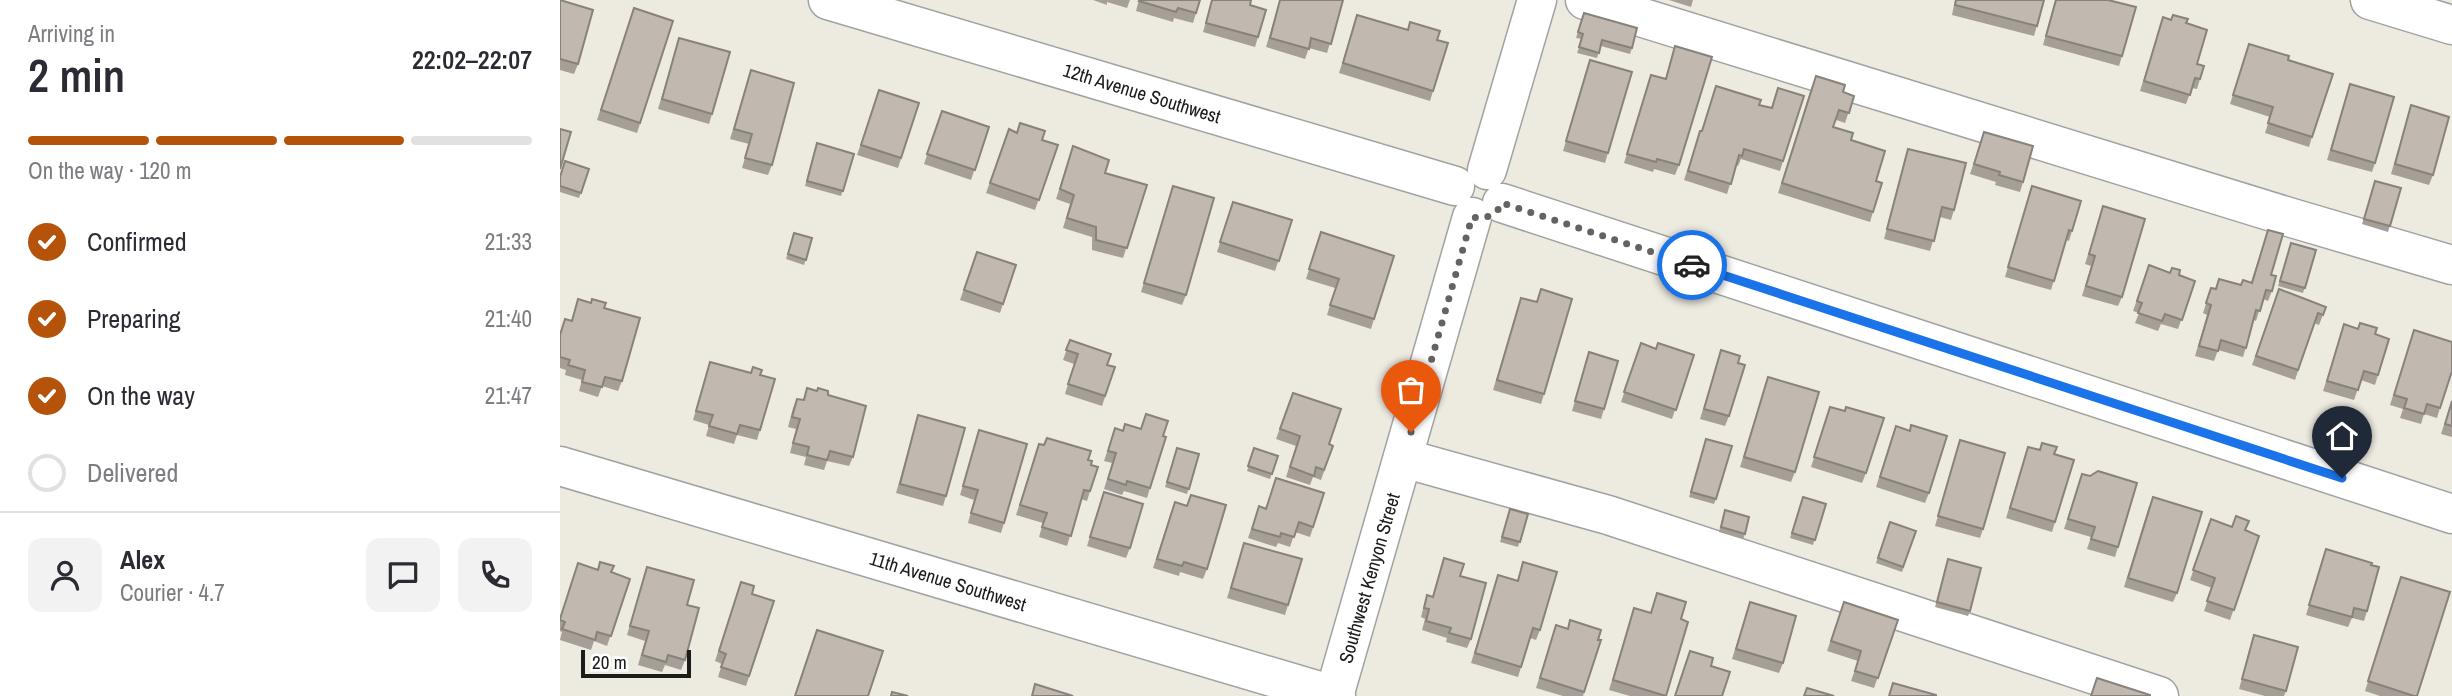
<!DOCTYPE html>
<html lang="en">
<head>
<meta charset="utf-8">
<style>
  :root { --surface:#fff; --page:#f2f2f3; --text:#2b2b33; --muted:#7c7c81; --line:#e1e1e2; --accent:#b45309 }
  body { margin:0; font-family:"Archivo Narrow",sans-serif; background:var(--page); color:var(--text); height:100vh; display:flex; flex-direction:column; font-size:26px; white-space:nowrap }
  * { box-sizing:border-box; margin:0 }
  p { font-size:23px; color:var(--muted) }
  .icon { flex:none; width:38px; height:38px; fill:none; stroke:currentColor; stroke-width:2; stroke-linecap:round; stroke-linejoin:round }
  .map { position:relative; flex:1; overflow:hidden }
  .details { display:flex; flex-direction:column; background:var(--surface); width:560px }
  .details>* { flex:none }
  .scale { position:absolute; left:21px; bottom:18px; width:110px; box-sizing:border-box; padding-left:7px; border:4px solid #1b1b1b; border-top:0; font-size:19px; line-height:24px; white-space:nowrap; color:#1b1b1b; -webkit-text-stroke:5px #fff; paint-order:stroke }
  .pin { position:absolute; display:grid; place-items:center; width:60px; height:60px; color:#fff; margin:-72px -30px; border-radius:50% 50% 50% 0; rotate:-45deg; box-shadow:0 0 7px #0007 }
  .pin .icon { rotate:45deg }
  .courier { position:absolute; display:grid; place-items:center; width:70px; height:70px; margin:-35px; border:5px solid #1a73e8; border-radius:50%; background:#fff; color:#222; box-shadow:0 2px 9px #0007 }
  .summary em { font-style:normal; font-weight:600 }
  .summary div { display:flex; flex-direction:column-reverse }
  .summary { display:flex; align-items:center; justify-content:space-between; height:119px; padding:0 28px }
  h1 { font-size:46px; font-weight:600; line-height:52px }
  .bar { display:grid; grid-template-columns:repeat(4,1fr); gap:10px 7px; align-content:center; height:84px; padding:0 28px }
  .bar i { height:9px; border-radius:5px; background:var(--line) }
  .bar .on { background:var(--accent) }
  .bar p { grid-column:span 4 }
  .line { display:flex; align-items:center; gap:18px; padding:0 28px; border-top:2px solid var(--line) }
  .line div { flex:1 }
  .round { display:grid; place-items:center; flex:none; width:74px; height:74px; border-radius:14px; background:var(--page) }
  ol { padding:0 28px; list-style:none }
  li { display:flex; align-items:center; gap:21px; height:77px }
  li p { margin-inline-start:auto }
  li .icon { padding:7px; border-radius:50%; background:var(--accent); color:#fff; stroke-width:4 }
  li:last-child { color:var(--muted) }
  li i { width:38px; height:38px; border:4px solid var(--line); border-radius:50% }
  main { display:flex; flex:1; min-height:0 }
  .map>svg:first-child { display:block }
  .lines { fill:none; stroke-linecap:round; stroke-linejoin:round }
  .minor-casing { stroke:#a2a2a2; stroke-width:41 }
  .minor { stroke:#fff; stroke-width:38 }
  .wall { fill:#a69f97 }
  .building { fill:#c1b9b0; stroke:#87827b; stroke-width:2 }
  .done { stroke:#646360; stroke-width:7; stroke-dasharray:0 12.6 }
  .route { stroke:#1a73e8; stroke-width:9 }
  .labels { text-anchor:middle; stroke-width:5; stroke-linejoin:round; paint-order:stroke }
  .street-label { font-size:19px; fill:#1b1b1b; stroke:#fff }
</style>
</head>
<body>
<main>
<section class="details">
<div class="summary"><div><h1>2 min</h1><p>Arriving in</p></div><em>22:02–22:07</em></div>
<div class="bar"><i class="on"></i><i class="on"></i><i class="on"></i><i></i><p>On the way · 120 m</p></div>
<ol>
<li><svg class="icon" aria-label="check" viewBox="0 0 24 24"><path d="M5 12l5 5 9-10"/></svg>Confirmed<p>21:33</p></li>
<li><svg class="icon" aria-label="check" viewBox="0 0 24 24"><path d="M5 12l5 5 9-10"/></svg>Preparing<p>21:40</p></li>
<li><svg class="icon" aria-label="check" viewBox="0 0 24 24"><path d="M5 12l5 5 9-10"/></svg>On the way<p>21:47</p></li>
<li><i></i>Delivered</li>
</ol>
<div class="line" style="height:126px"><a class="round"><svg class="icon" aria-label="person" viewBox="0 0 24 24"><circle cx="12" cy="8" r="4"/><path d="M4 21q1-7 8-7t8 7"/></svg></a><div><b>Alex</b><p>Courier · 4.7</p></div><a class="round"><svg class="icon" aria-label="chat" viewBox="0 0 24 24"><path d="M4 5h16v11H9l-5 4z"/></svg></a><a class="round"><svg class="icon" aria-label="phone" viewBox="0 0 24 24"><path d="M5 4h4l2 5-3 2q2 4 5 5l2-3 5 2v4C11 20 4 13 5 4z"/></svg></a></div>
</section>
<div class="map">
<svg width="1892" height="696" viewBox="0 0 1892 696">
  <rect width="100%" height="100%" fill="#edeae0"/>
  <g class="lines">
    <defs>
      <g id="minor">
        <path d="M268,0L895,186"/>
        <path d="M1025,0L1732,218L1892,265"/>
        <path d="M1810,0L1892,25"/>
        <path d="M927,170L977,0"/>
        <path d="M942,203L1892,514"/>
        <path d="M843,458L1048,515L1599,696"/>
        <path d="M0,466L776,696"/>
        <path d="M774,696L912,217"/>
      </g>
    </defs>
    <use href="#minor" class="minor-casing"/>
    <use href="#minor" class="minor"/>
  </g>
  <g class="wall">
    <path d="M0,0L18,64L14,74L0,70Z"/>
    <path d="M533,0H570L567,8L547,2V5Z"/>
    <path d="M579,0H640L633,23L614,18L613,22L576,11Z"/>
    <path d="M652,0H691L690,5L698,37L695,47L643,32Z"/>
    <path d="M720,0H783L767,53L749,48L745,59L706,47Z"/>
    <path d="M1109,0H1133L1131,7Z"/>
    <path d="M1395,0H1484L1474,36L1392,15Z"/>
    <path d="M1495,0H1548L1562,56L1559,66L1483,45Z"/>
    <path d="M74,8L113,21L77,133L37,120Z"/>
    <path d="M797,15L877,40L873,91L870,101L779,73Z"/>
    <path d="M1603,17L1626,23L1640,79L1637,89L1632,88L1626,104L1580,91Z"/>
    <path d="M1022,18L1072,48L1070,54L1041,46L1037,58L1017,53L1022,39L1016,38Z"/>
    <path d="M119,38L152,114L149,124L98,109Z"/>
    <path d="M1115,46L1119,165L1115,175L1094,169L1093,172L1064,163L1091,75L1105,79Z"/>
    <path d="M1686,54L1728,60L1752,137L1749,147L1705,133L1710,117L1670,104Z"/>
    <path d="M1030,60L1048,153L1045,163L1003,151Z"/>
    <path d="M191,70L212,165L208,175L182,168L189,144L170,139Z"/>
    <path d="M1790,84L1815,163L1812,172L1767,160Z"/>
    <path d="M1252,86L1294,96L1285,123L1276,120L1273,127L1316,181L1313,212L1310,222L1218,193Z"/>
    <path d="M1218,88L1223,161L1220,171L1181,159L1178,166L1176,165L1167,194L1124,180L1140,131H1141L1199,105L1211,108Z"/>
    <path d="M319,90L359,103L338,168L297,155Z"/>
    <path d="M1851,105L1873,175L1869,185L1831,174Z"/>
    <path d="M382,111L429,127L411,180L364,164Z"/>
    <path d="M449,129L498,145L475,210L426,193Z"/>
    <path d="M1424,132L1463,182L1460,192L1435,185L1436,182L1410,174Z"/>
    <path d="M513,146L545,173L587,185L563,258L532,250V237L503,228L510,204L496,199Z"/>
    <path d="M255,148L294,154L281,196L245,186Z"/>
    <path d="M1348,149L1394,210L1391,220L1380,217L1370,251L1324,239L1345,158Z"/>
    <path d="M29,169L19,198L0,192V176Z"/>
    <path d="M1815,181L1841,188L1828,232L1802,224Z"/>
    <path d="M613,186L626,295L622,305L581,292Z"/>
    <path d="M1472,186L1512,231L1509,241L1506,240L1491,290L1445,277Z"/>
    <path d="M673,202L732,220L715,271L657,252Z"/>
    <path d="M1543,206L1562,297L1558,306L1522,296L1531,266L1525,264Z"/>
    <path d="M1708,230L1712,291L1708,301L1703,299L1696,321L1694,320L1683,357L1658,350L1654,361L1635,356L1647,315L1643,313L1651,288L1656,289L1681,285L1691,282Z"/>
    <path d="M761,232L814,319L811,329L767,315L775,288L746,279Z"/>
    <path d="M234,233L252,238L244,265L226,259Z"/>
    <path d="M1731,243L1756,250L1743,293L1718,286Z"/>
    <path d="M417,252L456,265L440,313L400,300Z"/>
    <path d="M1589,265L1635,281L1618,329L1601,324L1598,331L1575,323L1579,313L1573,311Z"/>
    <path d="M1719,289L1766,307L1759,325L1754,323L1735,380L1692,365Z"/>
    <path d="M961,298L976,302L984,394L981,404L933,390Z"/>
    <path d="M18,299L44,308L62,381L58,391L42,386L38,397L19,391L22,380L5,375L6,370L0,368V332L5,319L11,321Z"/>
    <path d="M1784,324L1815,334L1818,375L1815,385L1801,380L1794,400L1763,391Z"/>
    <path d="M510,340L547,365L555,367L542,406L505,394L514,364L503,360Z"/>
    <path d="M1851,340L1880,408L1877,418L1864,414L1861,424L1840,418L1843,409L1830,405Z"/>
    <path d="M1081,343L1096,349L1134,355L1112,419L1061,402Z"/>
    <path d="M1161,350L1178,363L1169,416L1165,426L1140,419Z"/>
    <path d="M1029,352L1044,409L1041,419L1012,411Z"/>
    <path d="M150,362L200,375V430L197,440L177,435L174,444L146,436L149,425L133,420Z"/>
    <path d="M1208,377L1235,472L1231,482L1180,467Z"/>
    <path d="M247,388L268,395L293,457L289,466L267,461L264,470L244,465L246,457L230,453L236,429L228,427L233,408L237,399L243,400Z"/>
    <path d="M733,393L769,444L773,446L761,480L753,477L750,485L726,477L736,446L716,439Z"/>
    <path d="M1892,400V437L1881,434Z"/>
    <path d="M586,414L603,436L590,488L587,498L564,491L562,495L544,489L552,463L544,461L555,428L562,430L580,429Z"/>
    <path d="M358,415L386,496L383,506L336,493Z"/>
    <path d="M1267,417L1306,473L1302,483L1251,467Z"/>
    <path d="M419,430L444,523L441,533L408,523L414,500L400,495Z"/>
    <path d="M1332,436L1369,493L1365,503L1316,487Z"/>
    <path d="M1146,439L1156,499L1154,504L1129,497Z"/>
    <path d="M1400,440L1423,529L1420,538L1375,526Z"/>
    <path d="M479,444L528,460L531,465L530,491L527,501L521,499L507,546L479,537L483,523L456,515Z"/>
    <path d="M1468,447L1494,454L1495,522L1492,532L1446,518Z"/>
    <path d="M617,448L639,454L627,494L605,487Z"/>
    <path d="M694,448L718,456L710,479L687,471Z"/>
    <path d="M1522,474L1558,547L1555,557L1527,549L1531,537L1504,529Z"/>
    <path d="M544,492L570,548L566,558L527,546Z"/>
    <path d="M764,493L750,537L735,532L730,547L718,543L716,547L688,538L699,506L706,508Z"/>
    <path d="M631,495L647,569L643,579L620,572L619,576L593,568L611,512L627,506Z"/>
    <path d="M1243,497L1266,504L1253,545L1230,538Z"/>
    <path d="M1589,506L1617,593L1613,602L1564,587Z"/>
    <path d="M950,509L968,514L958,547L940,542Z"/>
    <path d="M1163,516L1185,534L1183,539L1159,532Z"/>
    <path d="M1651,519L1699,536L1670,620L1644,611L1652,588L1630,580Z"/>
    <path d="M1330,522L1356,531L1342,572L1316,563Z"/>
    <path d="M684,543L728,605L725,615L667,598Z"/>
    <path d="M1766,549L1807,611L1804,621L1792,618L1788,627L1746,615Z"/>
    <path d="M884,558L900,576L911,639L907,648L886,642L887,638L862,630L865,619L861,617L864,605L867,595L872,597Z"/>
    <path d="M963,562L980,630L976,640L970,638L958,677L911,663L938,575L957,581Z"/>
    <path d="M1386,565L1410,611L1408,616L1375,607Z"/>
    <path d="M87,567L127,605L125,660L121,670L105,665L102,672L78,665L85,641L67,635Z"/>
    <path d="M38,570L51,572L70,579L47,646L34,641L31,650L0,640L2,632L0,631V618Z"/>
    <path d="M181,582L192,594L214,601L186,686L158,677L162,664L155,661Z"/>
    <path d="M1838,587L1857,696H1820L1805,691Z"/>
    <path d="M1097,593L1121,619L1106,696H1070L1049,690L1074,608L1090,613Z"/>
    <path d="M1190,602L1223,663L1219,673L1172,659Z"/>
    <path d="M1284,602L1338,620L1314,688L1291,681L1298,661L1267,651Z"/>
    <path d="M996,625L1041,640L1023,696H1003L976,688Z"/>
    <path d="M1694,635L1726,691L1724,696H1705L1679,689Z"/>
  </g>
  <g class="building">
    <path d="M0,0L33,10L18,64L0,59Z"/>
    <path d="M580,0H640L636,13L618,8L616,12L579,1Z"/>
    <path d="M652,0H691L690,5L706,10L698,37L646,23Z"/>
    <path d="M720,0H783L771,44L751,38L749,49L710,38Z"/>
    <path d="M1396,0H1484L1477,26L1395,5Z"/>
    <path d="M1496,0H1548L1576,7L1562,56L1486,36Z"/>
    <path d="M74,8L113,21L80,123L41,110Z"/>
    <path d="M1024,13L1077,28L1072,48L1042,40L1039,53L1019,47L1023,34L1018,32Z"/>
    <path d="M797,15L848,30L850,22L880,31L877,40L888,43L873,91L783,63Z"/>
    <path d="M1613,15L1628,19L1626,23L1647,30L1637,64L1644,66L1640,79L1635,78L1630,95L1584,81L1603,17L1611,20Z"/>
    <path d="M119,38L170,52L152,114L102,99Z"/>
    <path d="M1689,44L1729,56L1728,60L1773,74L1752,137L1708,123L1713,107L1673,95Z"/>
    <path d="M1115,46L1152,57L1119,165L1097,159L1096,162L1067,154L1091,75L1106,79Z"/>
    <path d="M1030,60L1072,72L1048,153L1006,141Z"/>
    <path d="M191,70L234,83L212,165L185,158L192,134L174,129Z"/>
    <path d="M1256,76L1285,85L1283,92L1294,96L1289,113L1279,110L1273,127L1293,133L1291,140L1325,151L1316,181L1322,183L1313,212L1222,183Z"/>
    <path d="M1790,84L1834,97L1815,163L1771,150Z"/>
    <path d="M1156,86L1201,100L1199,105L1212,108L1218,88L1244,96L1223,161L1184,149L1182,156L1179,155L1171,184L1128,171L1140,131H1142Z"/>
    <path d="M319,90L359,103L341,158L301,145Z"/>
    <path d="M1851,105L1889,117L1873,175L1835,164Z"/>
    <path d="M382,111L429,127L415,170L367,154Z"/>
    <path d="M460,123L485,131L482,140L498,145L479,200L430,183L449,129L457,133Z"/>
    <path d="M0,129L11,132L0,169Z"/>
    <path d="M1424,132L1473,146L1463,182L1439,175L1440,172L1414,164Z"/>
    <path d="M257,143L294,154L283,191L247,181Z"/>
    <path d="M513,146L549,160L545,173L587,185L567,248L536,240V227L507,218L514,195L500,189Z"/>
    <path d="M1348,149L1406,163L1394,210L1382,207L1374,241L1327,229Z"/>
    <path d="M5,161L29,169L21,193L0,186V177Z"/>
    <path d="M1815,181L1841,188L1830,226L1804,219Z"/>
    <path d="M613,186L654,198L626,295L584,283Z"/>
    <path d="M1472,186L1521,201L1512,231L1509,230L1494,281L1448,267Z"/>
    <path d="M673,202L732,220L719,261L660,242Z"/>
    <path d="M1543,206L1585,219L1562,297L1526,286L1535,256L1529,254Z"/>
    <path d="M1708,230L1723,234L1711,275L1716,276L1712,291L1706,290L1700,311L1696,310L1686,348L1661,340L1658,351L1639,346L1651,305L1646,303L1651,288L1656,289L1659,279L1681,285L1683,280L1692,283Z"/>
    <path d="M761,232L834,256L814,319L770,305L779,279L749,269Z"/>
    <path d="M234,233L252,238L246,260L228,254Z"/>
    <path d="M1731,243L1756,250L1745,288L1720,281Z"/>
    <path d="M417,252L456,265L443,304L404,290Z"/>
    <path d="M1589,265L1610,273L1612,268L1620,270L1619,275L1635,281L1622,320L1605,314L1602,321L1578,313L1582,303L1577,301Z"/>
    <path d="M981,289L1012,299L984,394L937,380L961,298L977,302Z"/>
    <path d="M1719,289L1766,307L1763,315L1758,313L1738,370L1696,356Z"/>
    <path d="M18,299L31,303L32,299L46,303L44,308L80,318L62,381L45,377L42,387L22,382L25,370L8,365L10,360L0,357V335L5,319L12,321Z"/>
    <path d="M1800,323L1817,328L1815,334L1829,339L1818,375L1804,371L1798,390L1767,381L1784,324L1798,329Z"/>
    <path d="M1854,330L1892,342V371L1880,408L1867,404L1864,414L1844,408L1847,399L1834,395Z"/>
    <path d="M510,340L551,354L547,365L555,367L545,396L508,384L518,354L506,350Z"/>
    <path d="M1081,343L1096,349L1098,343L1134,355L1116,410L1064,392Z"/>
    <path d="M1161,350L1180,356L1178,363L1185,365L1169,416L1144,409Z"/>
    <path d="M1029,352L1058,361L1044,409L1015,401Z"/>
    <path d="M150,362L191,373L193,367L202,370L200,375L215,379L200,430L180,425L177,434L149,426L153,415L136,411Z"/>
    <path d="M1208,377L1259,392L1235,472L1184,457Z"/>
    <path d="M247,388L257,391L258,388L268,391V395L306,406L293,457L270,451L267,460L247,455L249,447L233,443L240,419L232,417L237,399L244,400Z"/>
    <path d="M733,393L781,409L769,444L773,446L764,470L756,467L754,476L730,467L740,436L720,429Z"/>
    <path d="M1892,401V426L1885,424Z"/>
    <path d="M1270,407L1285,411L1286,407L1324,418L1306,473L1254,457Z"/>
    <path d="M586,414L608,421L603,436L606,437L590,488L567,481L566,485L548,479L556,453L548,451L555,428L563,431L565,424L581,429Z"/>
    <path d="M358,415L405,428L386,496L340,484Z"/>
    <path d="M1351,425L1387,436L1369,493L1320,477L1336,426L1350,431Z"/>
    <path d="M419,430L467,444L444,523L411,513L418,490L403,486Z"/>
    <path d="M487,438L531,451L528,460L532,461L531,465L538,467L530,491L524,490L511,536L482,527L487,513L460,505L479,444L484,445Z"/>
    <path d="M1146,439L1172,446L1156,499L1131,492Z"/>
    <path d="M1400,440L1445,453L1423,529L1378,516Z"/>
    <path d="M1482,443L1497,447L1494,454L1514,460L1495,522L1450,508L1468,447L1480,450Z"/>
    <path d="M617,448L639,454L629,489L607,482Z"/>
    <path d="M694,448L718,456L712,474L688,466Z"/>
    <path d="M1538,471L1577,483L1558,547L1531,539L1535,527L1508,519L1522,474L1530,476Z"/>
    <path d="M716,478L764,493L753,527L739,522L734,537L721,533L720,537L692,529L699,506L706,509Z"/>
    <path d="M544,492L583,504L570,548L530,537Z"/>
    <path d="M631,495L666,505L647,569L624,562L622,566L597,559L615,502L627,506Z"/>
    <path d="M1243,497L1266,504L1255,540L1232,533Z"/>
    <path d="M1593,497L1642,512L1617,593L1568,578Z"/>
    <path d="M950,509L968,514L960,542L942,537Z"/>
    <path d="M1165,510L1189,517L1185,534L1161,527Z"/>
    <path d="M1676,516L1689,521L1685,530L1699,536L1674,610L1647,601L1655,578L1633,570L1651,519L1672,527Z"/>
    <path d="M1330,522L1356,531L1343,567L1318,558Z"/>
    <path d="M684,543L742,559L728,605L671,588Z"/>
    <path d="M1766,549L1812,563L1811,565L1819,567L1807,611L1794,608L1792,617L1749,605Z"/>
    <path d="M884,558L904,564L900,576L926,583L911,639L889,633L891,628L866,621L869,609L864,608L867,595L873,597Z"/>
    <path d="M1388,559L1421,568L1410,611L1377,602Z"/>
    <path d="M40,562L54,566L51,572L70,579L51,636L37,632L35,640L2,629L5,622L0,620V619L18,563L38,570Z"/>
    <path d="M963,562L997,572L980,630L973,628L961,667L915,653L938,575L958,581Z"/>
    <path d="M87,567L134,580L127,605L139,608L125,660L108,655L106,662L82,655L89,631L70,626Z"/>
    <path d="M1841,577L1890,592L1857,696H1854L1808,681Z"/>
    <path d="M181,582L194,586L192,594L214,601L189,676L161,667L166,654L159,651Z"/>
    <path d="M1097,593L1126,602L1121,619L1128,622L1106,696L1053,680L1074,608L1091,613Z"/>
    <path d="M1190,602L1236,616L1223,663L1176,649Z"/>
    <path d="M1284,602L1338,620L1318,678L1295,671L1301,651L1271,641Z"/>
    <path d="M1010,620L1041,630L1038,640H1041L1024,692L980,678L996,625L1008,629Z"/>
    <path d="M257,630L323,651L308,696H235Z"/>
    <path d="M1694,635L1738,647L1726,691L1682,679Z"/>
    <path d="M1130,651L1153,658L1151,666L1170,672L1162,696H1115Z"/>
    <path d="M1537,678L1590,695V696H1531Z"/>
    <path d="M1333,683L1376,695V696H1329Z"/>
    <path d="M475,684L513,696H472Z"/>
    <path d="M1247,688L1274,696H1244Z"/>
    <path d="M332,692L348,696H331Z"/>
  </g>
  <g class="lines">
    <path class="done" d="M851,432L912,217C925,220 937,215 942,203L1132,265"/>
    <path class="route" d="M1132,265L1782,478"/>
  </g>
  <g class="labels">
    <g class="street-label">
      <text transform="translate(582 93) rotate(17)" y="7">12th Avenue Southwest</text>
      <text transform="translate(809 578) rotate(-74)" y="7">Southwest Kenyon Street</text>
      <text transform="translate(388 581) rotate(17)" y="7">11th Avenue Southwest</text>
    </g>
  </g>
</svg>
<div class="scale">20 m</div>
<div class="pin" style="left:851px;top:432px;background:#ea580c"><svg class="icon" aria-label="bag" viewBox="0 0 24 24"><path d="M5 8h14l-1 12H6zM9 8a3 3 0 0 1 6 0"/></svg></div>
<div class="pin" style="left:1782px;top:478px;background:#1f2937"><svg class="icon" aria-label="home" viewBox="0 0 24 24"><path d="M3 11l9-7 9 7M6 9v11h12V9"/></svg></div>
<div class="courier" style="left:1132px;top:265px"><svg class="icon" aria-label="car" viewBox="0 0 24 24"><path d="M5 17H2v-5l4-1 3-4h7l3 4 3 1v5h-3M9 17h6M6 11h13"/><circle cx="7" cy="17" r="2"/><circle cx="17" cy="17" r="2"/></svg></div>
</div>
</main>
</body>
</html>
